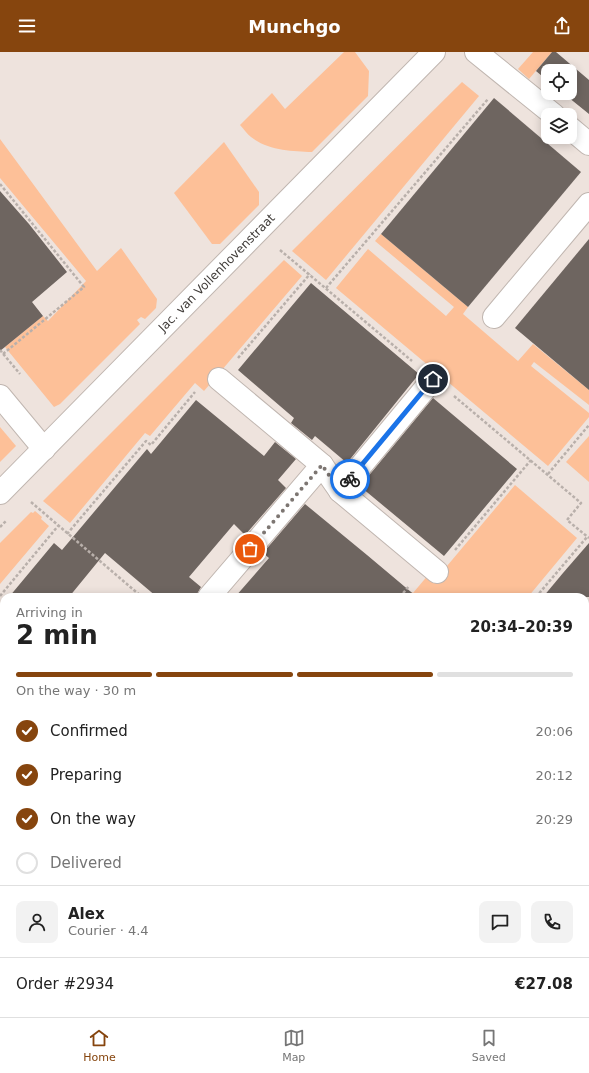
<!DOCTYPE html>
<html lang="en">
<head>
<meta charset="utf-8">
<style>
  :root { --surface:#fff; --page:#f2f2f2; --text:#222; --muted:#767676; --line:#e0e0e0; --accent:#86450e }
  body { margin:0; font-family:"DejaVu Sans",sans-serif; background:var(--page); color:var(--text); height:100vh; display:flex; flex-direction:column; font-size:15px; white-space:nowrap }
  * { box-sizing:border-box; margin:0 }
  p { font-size:13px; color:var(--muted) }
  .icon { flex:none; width:22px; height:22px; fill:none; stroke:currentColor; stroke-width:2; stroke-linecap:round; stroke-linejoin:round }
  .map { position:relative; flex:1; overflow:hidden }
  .sheet { position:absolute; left:0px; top:541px; width:589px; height:424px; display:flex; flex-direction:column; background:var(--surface); border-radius:12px 12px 0 0; box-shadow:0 2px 10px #0003 }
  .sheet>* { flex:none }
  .controls { position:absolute; left:541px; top:12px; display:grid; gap:8px }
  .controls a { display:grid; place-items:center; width:36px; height:36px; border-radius:8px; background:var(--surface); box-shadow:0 2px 10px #0003; font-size:20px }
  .pin { position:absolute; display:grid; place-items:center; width:34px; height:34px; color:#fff; margin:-17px; border:2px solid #fff; border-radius:50%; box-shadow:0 1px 4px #0007 }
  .courier { position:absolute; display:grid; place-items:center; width:40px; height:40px; margin:-20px; border:3px solid #1a73e8; border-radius:50%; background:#fff; color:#222; box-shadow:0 1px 5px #0007 }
  .head em { font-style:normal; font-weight:700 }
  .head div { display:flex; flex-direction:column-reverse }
  .head { display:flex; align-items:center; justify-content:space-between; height:68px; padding:0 16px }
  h1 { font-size:26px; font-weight:700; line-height:30px }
  .bar { display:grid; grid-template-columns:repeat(4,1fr); gap:6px 4px; align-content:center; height:48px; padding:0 16px }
  .bar i { height:5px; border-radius:3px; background:var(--line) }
  .bar .on { background:var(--accent) }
  .bar p { grid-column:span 4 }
  .line { display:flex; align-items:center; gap:10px; padding:0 16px; border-top:1px solid var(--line) }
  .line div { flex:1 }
  .round { display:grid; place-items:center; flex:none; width:42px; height:42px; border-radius:8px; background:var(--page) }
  ol { padding:0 16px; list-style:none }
  li { display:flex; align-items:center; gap:12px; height:44px }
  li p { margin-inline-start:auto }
  li .icon { padding:4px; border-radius:50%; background:var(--accent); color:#fff; stroke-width:4 }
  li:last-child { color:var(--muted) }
  li i { width:22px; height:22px; border:2px solid var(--line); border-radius:50% }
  header { display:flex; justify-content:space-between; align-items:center; height:52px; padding:0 16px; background:var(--accent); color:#fff; font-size:18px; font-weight:700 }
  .tabs { display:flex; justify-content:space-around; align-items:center; height:56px; border-top:1px solid var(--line); background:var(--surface); font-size:11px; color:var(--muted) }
  .tabs a { display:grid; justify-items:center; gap:2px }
  .tabs .on { color:var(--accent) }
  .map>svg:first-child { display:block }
  .green { fill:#fdc098 }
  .building { fill:#6e6560 }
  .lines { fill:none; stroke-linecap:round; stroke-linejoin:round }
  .minor-casing { stroke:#c0b6b0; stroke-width:24 }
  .path { stroke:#b9b0ab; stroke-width:2.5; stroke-dasharray:3 2; stroke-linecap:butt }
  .minor { stroke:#fff; stroke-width:22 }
  .done { stroke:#7d7672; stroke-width:4; stroke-dasharray:0 7.2 }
  .route { stroke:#1a73e8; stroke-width:5 }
  .labels { text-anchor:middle; stroke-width:4; stroke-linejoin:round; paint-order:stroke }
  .street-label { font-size:12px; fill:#403c39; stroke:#eee3dd }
</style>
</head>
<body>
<header><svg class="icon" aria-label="menu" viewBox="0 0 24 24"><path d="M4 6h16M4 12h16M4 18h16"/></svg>Munchgo<svg class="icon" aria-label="share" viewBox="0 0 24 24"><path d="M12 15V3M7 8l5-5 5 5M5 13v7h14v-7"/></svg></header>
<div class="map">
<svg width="589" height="965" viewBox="0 0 589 965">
  <rect width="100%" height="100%" fill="#eee3dd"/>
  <g class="green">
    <path d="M344,0H355L369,19L368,44L312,100C292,99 269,99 251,85C247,82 244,77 240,73L272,41L285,57Z"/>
    <path d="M533,0H552L529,27L518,17Z"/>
    <path d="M462,30L479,44L326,228L292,199Z"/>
    <path d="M0,87L97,219L121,196L157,247L156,256L145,267L141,265L137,268L140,272L60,352L54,355L5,295L43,264L48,269L86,229L0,126Z"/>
    <path d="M224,90L259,140V153L220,192H212L174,141Z"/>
    <path d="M381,182L468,255L463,262L518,309L533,292L589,338V353L534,310L531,314L589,361V365L548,414L336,236L368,197L446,264L454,255L375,189Z"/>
    <path d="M284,208L302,224L204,339L195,331L150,384L145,381L70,471L43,449Z"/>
    <path d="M0,375L16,394L0,410Z"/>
    <path d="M589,384V430L566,410Z"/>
    <path d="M515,433L577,486L528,545H407L412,540L413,541L440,509L447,514Z"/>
    <path d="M35,459L42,465L41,467L49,474L0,532V491L31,460L33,461Z"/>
    <path d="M0,798L4,801V858L0,854Z"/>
    <path d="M589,911V965H546L545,964L547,961H585V916Z"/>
  </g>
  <g class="building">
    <path d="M552,0H556L589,28V62L563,41H570V19H548V29L536,19Z"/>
    <path d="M494,46L581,120L468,255L381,182Z"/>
    <path d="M0,139L29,172L67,220L32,250L43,264L0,299Z"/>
    <path d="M589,187V338L515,276Z"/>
    <path d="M311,231L419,322L347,411L315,384L312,388L291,371L294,366L238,318Z"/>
    <path d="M433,346L517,417L444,504L362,436L368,428L366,427Z"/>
    <path d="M196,348L264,404L275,390L296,407L278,428L286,436L245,483L234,472L189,525L201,535L197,542V545H157L105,501L69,545H9L54,491L62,498L147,397L151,402Z"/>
    <path d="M305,452L367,503L417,545H235L269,506L263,501Z"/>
    <path d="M589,491V545H543L563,521Z"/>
  </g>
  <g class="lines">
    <defs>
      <g id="minor">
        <path d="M476,0L554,63"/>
        <path d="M570,76L589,92"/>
        <path d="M494,265L589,152"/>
        <path d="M219,327L322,413L340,439L437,520"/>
        <path d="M0,344L44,397"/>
        <path d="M340,439L433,327"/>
        <path id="s1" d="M0,441L434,0"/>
        <path d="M209,545L322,413"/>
        <path d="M0,603L4,606"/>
        <path d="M585,711L589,706"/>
        <path d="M0,756L4,752"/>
        <path d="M0,899L4,903"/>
        <path d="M64,961L68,965"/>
        <path d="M485,961L489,965"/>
      </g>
    </defs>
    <use href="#minor" class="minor-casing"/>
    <g class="path">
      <path d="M0,132L84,235L3,302"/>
      <path d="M280,198L412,309"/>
      <path d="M326,236L488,47"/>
      <path d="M0,298L20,322"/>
      <path d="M238,306L310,222"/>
      <path d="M454,344L581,451L567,468L589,486"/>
      <path d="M548,422L589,373"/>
      <path d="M31,450L142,545"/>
      <path d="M0,475L7,468"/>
      <path d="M67,482L146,389L151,393L195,340"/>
      <path d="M455,498L531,408"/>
      <path d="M0,544L58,474"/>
      <path d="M400,545L409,534"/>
      <path d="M536,545L587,485"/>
      <path d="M585,791L589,795"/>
      <path d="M585,906L589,901"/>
      <path d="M535,965L538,961"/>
    </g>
    <use href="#minor" class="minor"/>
  </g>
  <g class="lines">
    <path class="done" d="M250,497L322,413L340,439L350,427"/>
    <path class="route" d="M350,427L433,327"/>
  </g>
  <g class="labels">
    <g class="street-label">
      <text dy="4" stroke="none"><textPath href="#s1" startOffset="309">Jac. van Vollenhovenstraat</textPath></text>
    </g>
  </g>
</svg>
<div class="controls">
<a><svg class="icon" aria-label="locate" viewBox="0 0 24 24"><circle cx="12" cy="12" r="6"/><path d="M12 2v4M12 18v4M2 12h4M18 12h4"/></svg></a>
<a><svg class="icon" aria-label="layers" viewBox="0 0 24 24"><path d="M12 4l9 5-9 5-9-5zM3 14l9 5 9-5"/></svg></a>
</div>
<div class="pin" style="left:250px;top:497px;background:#ea580c"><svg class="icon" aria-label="bag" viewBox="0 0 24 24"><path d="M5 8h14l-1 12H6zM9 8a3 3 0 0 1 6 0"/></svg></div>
<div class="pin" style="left:433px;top:327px;background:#1f2937"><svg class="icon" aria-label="home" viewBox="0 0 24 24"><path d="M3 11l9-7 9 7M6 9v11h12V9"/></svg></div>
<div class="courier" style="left:350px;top:427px"><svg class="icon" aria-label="bike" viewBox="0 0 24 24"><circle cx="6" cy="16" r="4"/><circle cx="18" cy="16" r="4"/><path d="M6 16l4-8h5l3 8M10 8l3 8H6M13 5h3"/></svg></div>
<section class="sheet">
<div class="head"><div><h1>2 min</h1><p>Arriving in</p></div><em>20:34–20:39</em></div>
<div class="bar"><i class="on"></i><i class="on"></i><i class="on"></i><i></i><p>On the way · 30 m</p></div>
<ol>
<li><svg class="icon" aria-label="check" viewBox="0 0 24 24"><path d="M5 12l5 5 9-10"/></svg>Confirmed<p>20:06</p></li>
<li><svg class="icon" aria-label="check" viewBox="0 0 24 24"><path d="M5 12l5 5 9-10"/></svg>Preparing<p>20:12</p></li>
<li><svg class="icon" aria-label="check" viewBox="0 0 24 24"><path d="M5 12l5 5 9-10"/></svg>On the way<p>20:29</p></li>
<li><i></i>Delivered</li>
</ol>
<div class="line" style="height:72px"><a class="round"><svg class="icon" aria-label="person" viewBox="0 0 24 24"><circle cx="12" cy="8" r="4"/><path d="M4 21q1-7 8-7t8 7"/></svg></a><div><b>Alex</b><p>Courier · 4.4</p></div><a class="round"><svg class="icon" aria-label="chat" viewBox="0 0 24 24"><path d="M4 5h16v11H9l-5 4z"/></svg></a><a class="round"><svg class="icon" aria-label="phone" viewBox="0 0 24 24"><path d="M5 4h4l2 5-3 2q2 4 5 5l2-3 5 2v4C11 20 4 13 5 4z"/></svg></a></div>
<div class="line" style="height:52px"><div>Order #2934</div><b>€27.08</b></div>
</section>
</div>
<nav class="tabs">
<a class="on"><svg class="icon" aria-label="home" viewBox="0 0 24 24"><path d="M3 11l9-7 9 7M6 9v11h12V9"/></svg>Home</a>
<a><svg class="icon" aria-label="map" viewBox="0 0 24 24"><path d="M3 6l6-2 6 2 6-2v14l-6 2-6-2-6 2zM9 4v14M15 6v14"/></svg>Map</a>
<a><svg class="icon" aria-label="saved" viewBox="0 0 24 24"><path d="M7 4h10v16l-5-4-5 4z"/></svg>Saved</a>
</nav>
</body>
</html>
